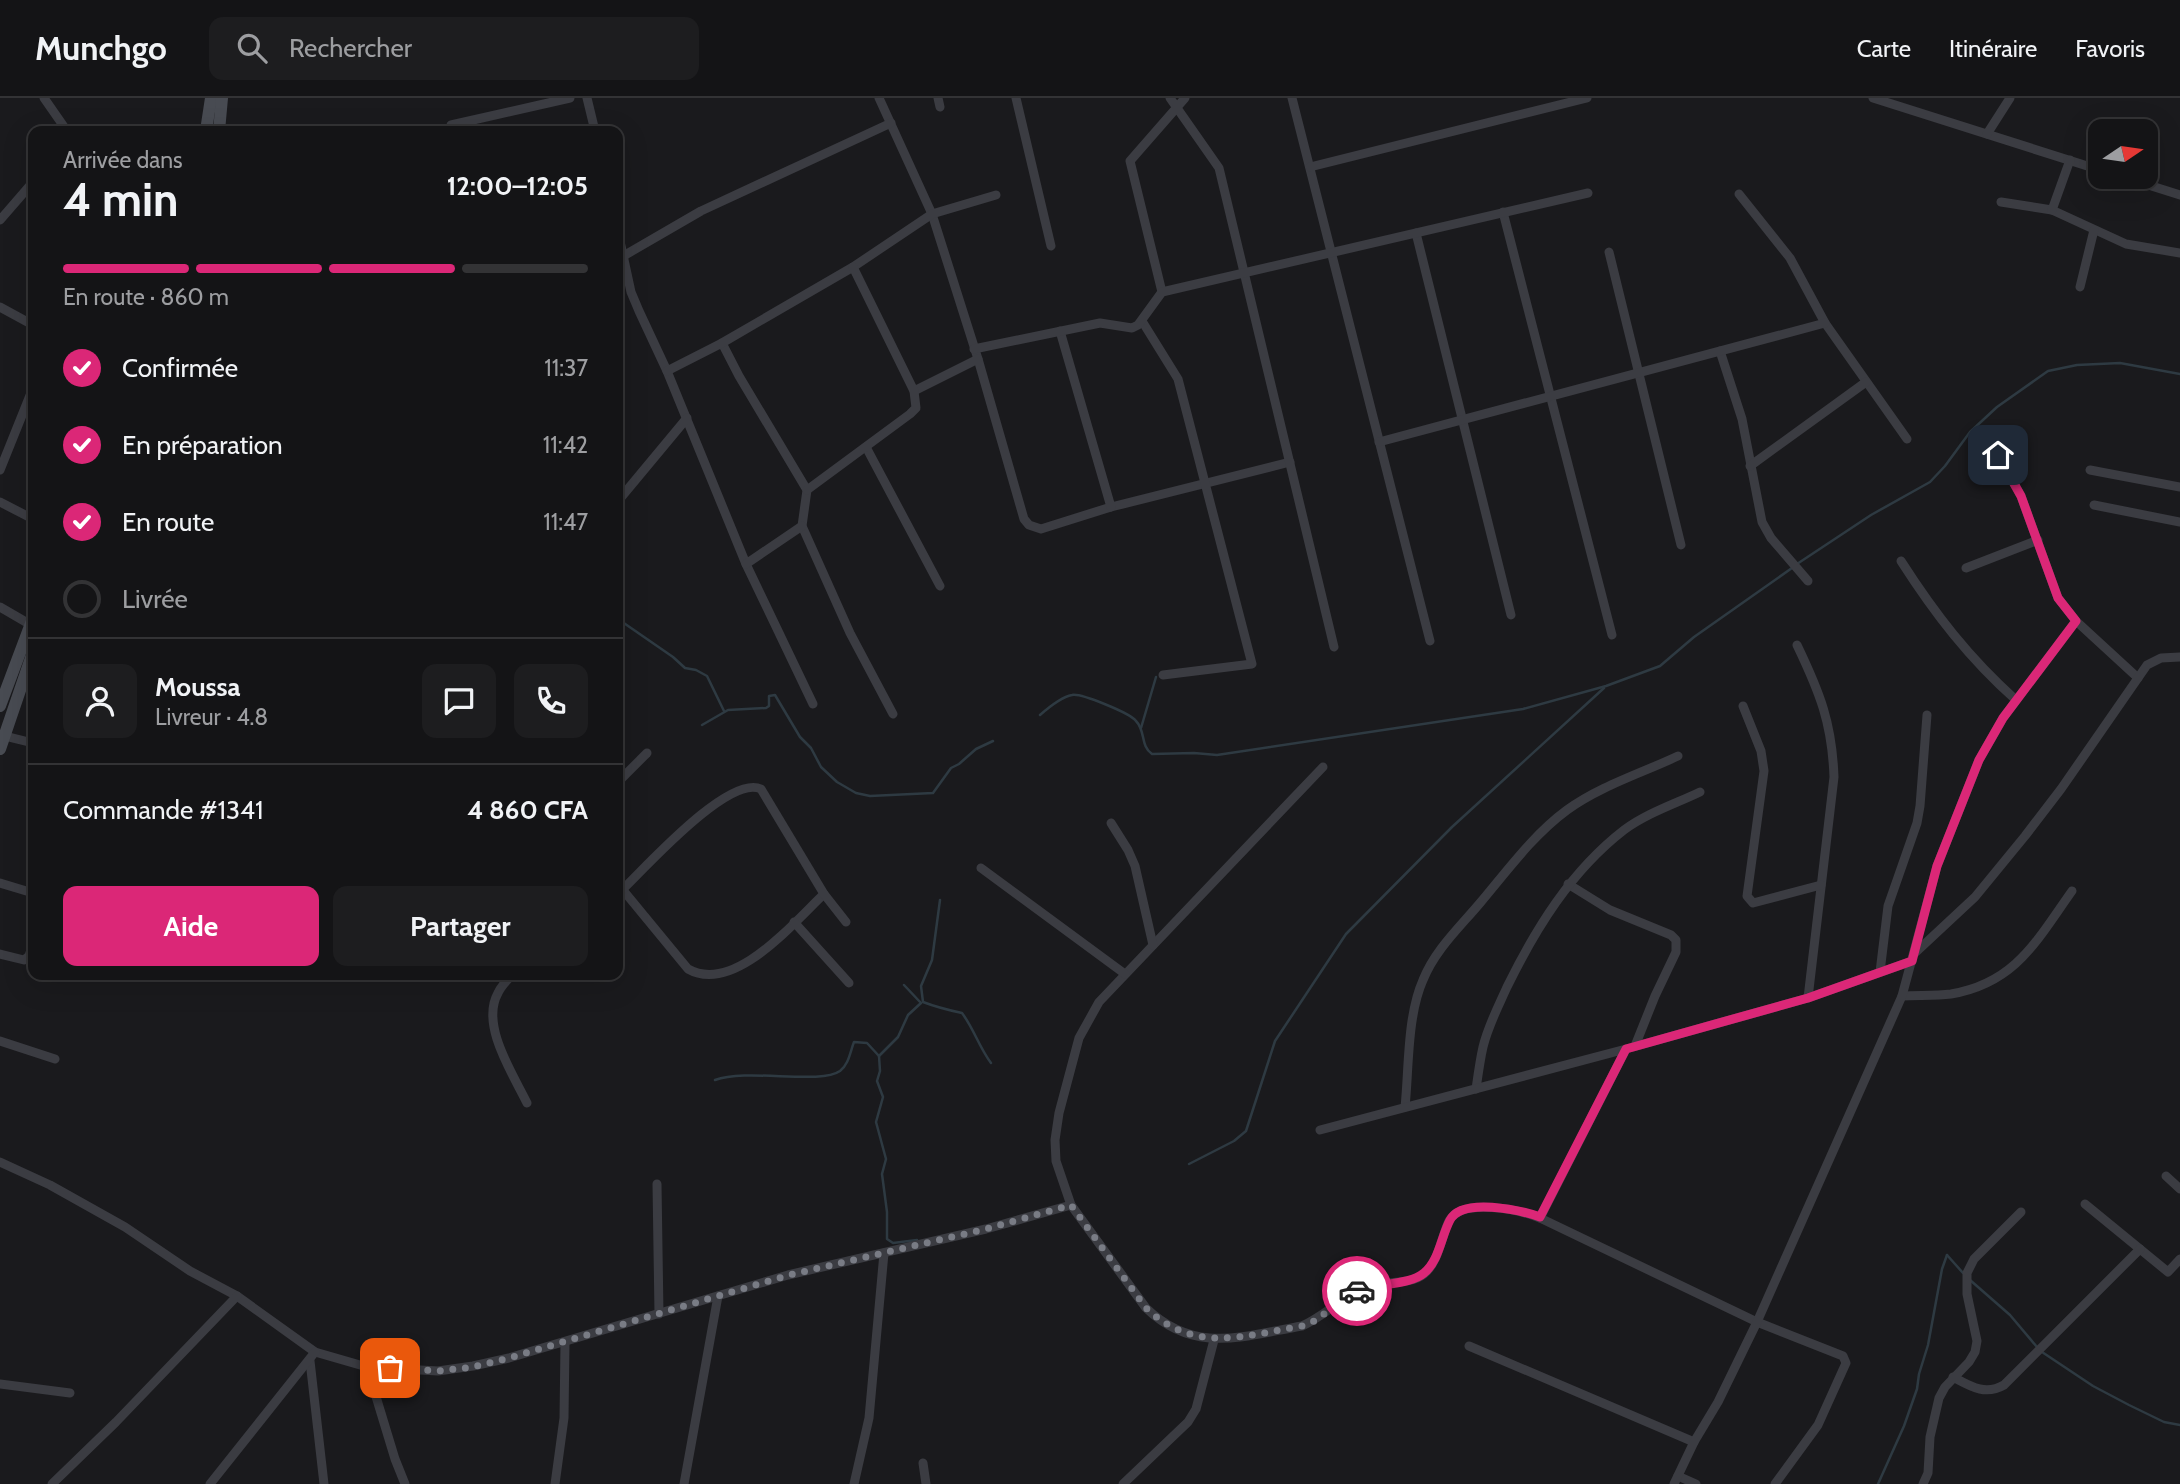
<!DOCTYPE html>
<html lang="fr">
<head>
<meta charset="utf-8">
<style>
  :root { --surface:#141416; --page:#1d1d1f; --text:#f1f3f6; --muted:#9d9ea1; --line:#333335; --accent:#db2777 }
  body { margin:0; font-family:Cabin,sans-serif; background:var(--page); color:var(--text); height:100vh; display:flex; flex-direction:column; font-size:26px; white-space:nowrap }
  * { box-sizing:border-box; margin:0 }
  p { font-size:23px; color:var(--muted) }
  .icon { flex:none; width:38px; height:38px; fill:none; stroke:currentColor; stroke-width:2; stroke-linecap:round; stroke-linejoin:round }
  .map { position:relative; flex:1; overflow:hidden }
  .panel { position:absolute; left:28px; top:28px; width:595px; height:854px; display:flex; flex-direction:column; background:var(--surface); border-radius:14px; box-shadow:0 7px 28px #0002,0 0 0 2px var(--line) }
  .panel>* { flex:none }
  .needle { width:46px; rotate:77deg }
  .controls { position:absolute; left:2088px; top:21px; display:grid; gap:14px }
  .controls a { display:grid; place-items:center; width:70px; height:70px; border-radius:14px; background:var(--surface); box-shadow:0 7px 28px #0002,0 0 0 2px var(--line); font-size:35px }
  .pin { position:absolute; display:grid; place-items:center; width:60px; height:60px; color:#fff; margin:-30px; border-radius:14px; box-shadow:0 4px 10px #0006 }
  .courier { position:absolute; display:grid; place-items:center; width:70px; height:70px; margin:-35px; border:5px solid #db2777; border-radius:50%; background:#fff; color:#222; box-shadow:0 2px 9px #0007 }
  .headline em { font-style:normal; font-weight:700 }
  .headline div { display:flex; flex-direction:column-reverse }
  .headline { display:flex; align-items:center; justify-content:space-between; height:119px; padding:0 35px }
  h1 { font-size:46px; font-weight:700; line-height:52px }
  .bar { display:grid; grid-template-columns:repeat(4,1fr); gap:10px 7px; align-content:center; height:84px; padding:0 35px }
  .bar i { height:9px; border-radius:5px; background:var(--line) }
  .bar .on { background:var(--accent) }
  .bar p { grid-column:span 4 }
  .line { display:flex; align-items:center; gap:18px; padding:0 35px; border-top:2px solid var(--line) }
  .line div { flex:1 }
  .round { display:grid; place-items:center; flex:none; width:74px; height:74px; border-radius:14px; background:var(--page) }
  ol { padding:0 35px; list-style:none }
  li { display:flex; align-items:center; gap:21px; height:77px }
  li p { margin-inline-start:auto }
  li .icon { padding:7px; border-radius:50%; background:var(--accent); color:#fff; stroke-width:4 }
  li:last-child { color:var(--muted) }
  li i { width:38px; height:38px; border:4px solid var(--line); border-radius:50% }
  .action { display:flex; gap:14px; margin-top:auto; padding:14px 35px }
  .action a { flex:1; height:80px; border-radius:14px; background:var(--accent); color:#fff; font-size:28px; font-weight:700; line-height:80px; text-align:center }
  .action a+a { background:var(--page); color:var(--text) }
  header { display:flex; align-items:center; gap:42px; box-sizing:border-box; height:98px; padding:0 35px; background:var(--surface); border-bottom:2px solid var(--line) }
  header strong { font-size:33px }
  nav { display:flex; gap:38px; margin-inline-start:auto; font-size:24px }
  .search { width:490px; height:63px; background:var(--page); display:flex; align-items:center; gap:18px; box-sizing:border-box; padding:0 24px; border-radius:14px; color:var(--muted); font-size:26px }
  .map>svg:first-child { display:block }
  .lines { fill:none; stroke-linecap:round; stroke-linejoin:round }
  .stream { stroke:#2e3a42; stroke-width:2.5 }
  .minor { stroke:#3b3c42; stroke-width:9 }
  .secondary { stroke:#484b52; stroke-width:12 }
  .done { stroke:#797c85; stroke-width:7; stroke-dasharray:0 12.6 }
  .route { stroke:#db2777; stroke-width:9 }
</style>
</head>
<body>
<header>
<strong>Munchgo</strong>
<div class="search"><svg class="icon" aria-label="search" viewBox="0 0 24 24"><circle cx="10" cy="10" r="6"/><path d="M15 15l6 6"/></svg>Rechercher</div>
<nav><a>Carte</a><a>Itinéraire</a><a>Favoris</a></nav>
</header>
<div class="map">
<svg width="2180" height="1386" viewBox="0 0 2180 1386">
  <rect width="100%" height="100%" fill="#1a1a1d"/>
  <g class="lines">
    <g class="stream">
      <path d="M1797,466L1871,417L1930,384L1945,368L1970,334L1997,309L2048,273L2077,267L2120,265L2180,276"/>
      <path d="M618,521L673,559L685,570L696,572L707,578L724,613"/>
      <path d="M1040,617C1048,610 1061,599 1072,597C1081,595 1130,615 1136,623C1146,633 1140,648 1152,656L1194,655L1217,657L1523,611L1606,588L1660,568L1694,539L1792,470"/>
      <path d="M702,627L728,612L766,610L769,608V598L775,597L800,639L811,650L821,669L837,684L856,695L870,698L933,695L951,670L959,666L976,651L993,643"/>
      <path d="M1141,630L1156,579"/>
      <path d="M940,802L932,862L921,888L923,904C936,909 948,912 962,915C974,931 979,949 991,965"/>
      <path d="M879,958L898,939L908,917L921,905L904,887"/>
      <path d="M715,982C747,970 820,987 840,973C849,966 850,954 854,944L867,945L879,958L880,973L877,983L883,999L876,1024L886,1061L882,1076L887,1114V1141L893,1145L917,1142"/>
      <path d="M1189,1066L1234,1043L1246,1033L1275,943L1346,836L1452,729L1604,590"/>
      <path d="M1947,1157L1963,1175"/>
      <path d="M1970,1182L2010,1217L2037,1249"/>
      <path d="M2042,1254L2093,1288L2129,1307L2164,1324L2180,1327"/>
      <path d="M1878,1386L1904,1328L1917,1291L1919,1276L1928,1247L1942,1171L1947,1157"/>
    </g>
    <g class="minor">
      <path d="M44,0L67,33"/>
      <path d="M587,0L595,33"/>
      <path d="M879,0L932,116L978,261L1024,421L1029,427L1041,431L1111,409L1290,364"/>
      <path d="M938,0L940,9"/>
      <path d="M1016,0L1051,148"/>
      <path d="M1170,0L1219,70L1334,549"/>
      <path d="M1292,0L1430,543"/>
      <path d="M1873,0L2100,72"/>
      <path d="M451,27L570,0"/>
      <path d="M1987,36L2010,0"/>
      <path d="M1310,69L1587,0"/>
      <path d="M2123,79L2180,97"/>
      <path d="M1739,96L1790,160L1825,225L1907,341"/>
      <path d="M2001,104L2052,112L2126,146L2180,155"/>
      <path d="M2052,112L2070,62"/>
      <path d="M1503,114L1612,537"/>
      <path d="M0,122L33,84"/>
      <path d="M618,134L631,194L639,213L667,273L746,466L813,606"/>
      <path d="M1416,135L1511,517"/>
      <path d="M1609,154L1681,447"/>
      <path d="M620,160L701,113L891,25"/>
      <path d="M2080,189L2094,132"/>
      <path d="M1162,194L1130,63L1185,0"/>
      <path d="M0,209L33,227"/>
      <path d="M1142,223L1178,281L1252,566L1163,577"/>
      <path d="M1060,233L1111,409"/>
      <path d="M722,245L739,278L807,392L802,428L850,535L893,616"/>
      <path d="M974,251L1100,225L1132,230L1138,227L1162,194L1588,95"/>
      <path d="M1720,253L1742,321L1762,424L1771,440L1808,483"/>
      <path d="M667,273L722,245L853,169L932,116L996,97"/>
      <path d="M914,293L978,261"/>
      <path d="M1985,334L2021,398L2058,500L2076,523L2138,580"/>
      <path d="M1379,344L1825,225"/>
      <path d="M866,349L940,488"/>
      <path d="M1750,368L1866,284"/>
      <path d="M0,372L33,290"/>
      <path d="M2090,372L2180,389"/>
      <path d="M807,392L910,316L916,310L914,293L853,169"/>
      <path d="M618,403L687,320"/>
      <path d="M0,404L33,421"/>
      <path d="M2094,407L2180,424"/>
      <path d="M1901,463C1935,516 1969,560 2016,602"/>
      <path d="M746,466L802,428"/>
      <path d="M1966,470L2038,442"/>
      <path d="M0,509L31,527"/>
      <path d="M1797,547C1820,595 1832,625 1834,679L1808,900"/>
      <path d="M1743,608L1761,653L1764,673L1747,798L1753,805L1821,787"/>
      <path d="M1,637L33,645"/>
      <path d="M1323,669L1099,904L1079,940L1059,1015L1055,1042L1056,1063L1071,1107L1146,1210C1195,1257 1243,1238 1302,1228C1325,1218 1343,1198 1366,1189C1384,1182 1409,1188 1424,1176C1439,1164 1441,1139 1449,1123C1462,1099 1520,1112 1540,1120L1757,1224L1843,1258L1846,1265L1818,1327L1775,1386"/>
      <path d="M618,684L647,655"/>
      <path d="M1111,725L1128,752L1135,768L1153,847"/>
      <path d="M981,770L1125,876"/>
      <path d="M0,785L33,795"/>
      <path d="M618,786L688,871C734,897 793,825 824,796"/>
      <path d="M1568,786L1610,812L1671,837L1676,842V854L1655,898L1635,948"/>
      <path d="M622,792C646,769 729,676 761,691L824,796L846,824"/>
      <path d="M794,824L849,885"/>
      <path d="M1916,854L1975,799L2025,738L2061,691L2147,567L2161,560L2180,559"/>
      <path d="M0,856L24,862L29,858L33,846"/>
      <path d="M1880,874L1888,808L1917,725L1920,708L1927,617"/>
      <path d="M512,877C507,882 501,888 498,895C480,927 513,976 527,1005"/>
      <path d="M1902,898C1918,897 1935,898 1951,896C2016,885 2037,842 2072,793"/>
      <path d="M0,943L55,961"/>
      <path d="M1476,991C1478,977 1480,962 1483,949C1488,928 1498,909 1507,889C1536,830 1571,773 1624,732C1647,715 1675,706 1700,694"/>
      <path d="M1405,1009C1409,971 1407,918 1423,882C1435,852 1459,830 1480,805C1507,773 1533,737 1567,712C1600,688 1642,675 1678,658"/>
      <path d="M1320,1032L1626,951L1808,900L1912,863"/>
      <path d="M0,1064L50,1087L125,1129L190,1173L237,1198L315,1254L367,1269L438,1273L473,1268L509,1260L788,1177L986,1131L1071,1107"/>
      <path d="M2166,1078L2180,1091"/>
      <path d="M657,1086L659,1216"/>
      <path d="M2085,1106L2168,1174L2180,1161"/>
      <path d="M1540,1120L1626,951"/>
      <path d="M1469,1248L1694,1344"/>
      <path d="M310,1263L324,1386"/>
      <path d="M367,1269L395,1361L405,1386"/>
      <path d="M1953,1279C1970,1288 1985,1298 2004,1287L2140,1151"/>
      <path d="M0,1286L70,1295"/>
      <path d="M923,1365L926,1386"/>
      <path d="M1678,1378L1696,1386"/>
      <path d="M52,1386L116,1324L237,1198"/>
      <path d="M210,1386L315,1254"/>
      <path d="M555,1386L564,1320L565,1245"/>
      <path d="M684,1386L718,1198"/>
      <path d="M854,1386L869,1320L884,1155"/>
      <path d="M1123,1386L1188,1324L1196,1311L1214,1242"/>
      <path d="M1674,1386L1694,1344L1718,1304L1757,1224L1902,898L1937,768L1979,662L2003,620L2076,523"/>
      <path d="M1923,1386L1928,1375L1930,1339L1939,1300L1945,1289L1969,1264L1975,1254L1977,1243L1967,1196V1175L1974,1161L2021,1114"/>
    </g>
    <g class="secondary">
      <path d="M206,33L211,0"/>
      <path d="M219,33L222,0"/>
      <path d="M0,608L33,520"/>
      <path d="M0,651L33,554"/>
    </g>
  </g>
  <g class="lines">
    <path class="done" d="M390,1270L438,1273L473,1269L509,1260L789,1177L986,1131L1071,1107L1146,1210C1195,1256 1243,1238 1302,1228L1314,1223L1357,1193"/>
    <path class="route" d="M1357,1193C1377,1185 1410,1187 1424,1175C1439,1163 1441,1139 1450,1122C1462,1099 1520,1112 1540,1119L1626,951L1808,900L1912,863L1937,768L1979,662L2003,620L2076,523L2058,500L2021,398L1998,357"/>
  </g>
</svg>
<div class="controls">
<a><svg class="needle" viewBox="-14 -14 28 28"><path d="M0-13l5 13h-10z" fill="#e53935"/><path d="M0 13l5-13h-10z" fill="#9d9ea1"/></svg></a>
</div>
<div class="pin" style="left:390px;top:1270px;background:#ea580c"><svg class="icon" aria-label="bag" viewBox="0 0 24 24"><path d="M5 8h14l-1 12H6zM9 8a3 3 0 0 1 6 0"/></svg></div>
<div class="pin" style="left:1998px;top:357px;background:#1f2937"><svg class="icon" aria-label="home" viewBox="0 0 24 24"><path d="M3 11l9-7 9 7M6 9v11h12V9"/></svg></div>
<div class="courier" style="left:1357px;top:1193px"><svg class="icon" aria-label="car" viewBox="0 0 24 24"><path d="M5 17H2v-5l4-1 3-4h7l3 4 3 1v5h-3M9 17h6M6 11h13"/><circle cx="7" cy="17" r="2"/><circle cx="17" cy="17" r="2"/></svg></div>
<section class="panel">
<div class="headline"><div><h1>4 min</h1><p>Arrivée dans</p></div><em>12:00–12:05</em></div>
<div class="bar"><i class="on"></i><i class="on"></i><i class="on"></i><i></i><p>En route · 860 m</p></div>
<ol>
<li><svg class="icon" aria-label="check" viewBox="0 0 24 24"><path d="M5 12l5 5 9-10"/></svg>Confirmée<p>11:37</p></li>
<li><svg class="icon" aria-label="check" viewBox="0 0 24 24"><path d="M5 12l5 5 9-10"/></svg>En préparation<p>11:42</p></li>
<li><svg class="icon" aria-label="check" viewBox="0 0 24 24"><path d="M5 12l5 5 9-10"/></svg>En route<p>11:47</p></li>
<li><i></i>Livrée</li>
</ol>
<div class="line" style="height:126px"><a class="round"><svg class="icon" aria-label="person" viewBox="0 0 24 24"><circle cx="12" cy="8" r="4"/><path d="M4 21q1-7 8-7t8 7"/></svg></a><div><b>Moussa</b><p>Livreur · 4.8</p></div><a class="round"><svg class="icon" aria-label="chat" viewBox="0 0 24 24"><path d="M4 5h16v11H9l-5 4z"/></svg></a><a class="round"><svg class="icon" aria-label="phone" viewBox="0 0 24 24"><path d="M5 4h4l2 5-3 2q2 4 5 5l2-3 5 2v4C11 20 4 13 5 4z"/></svg></a></div>
<div class="line" style="height:91px"><div>Commande #1341</div><b>4 860 CFA</b></div>
<div class="action"><a>Aide</a><a>Partager</a></div>
</section>
</div>
</body>
</html>
